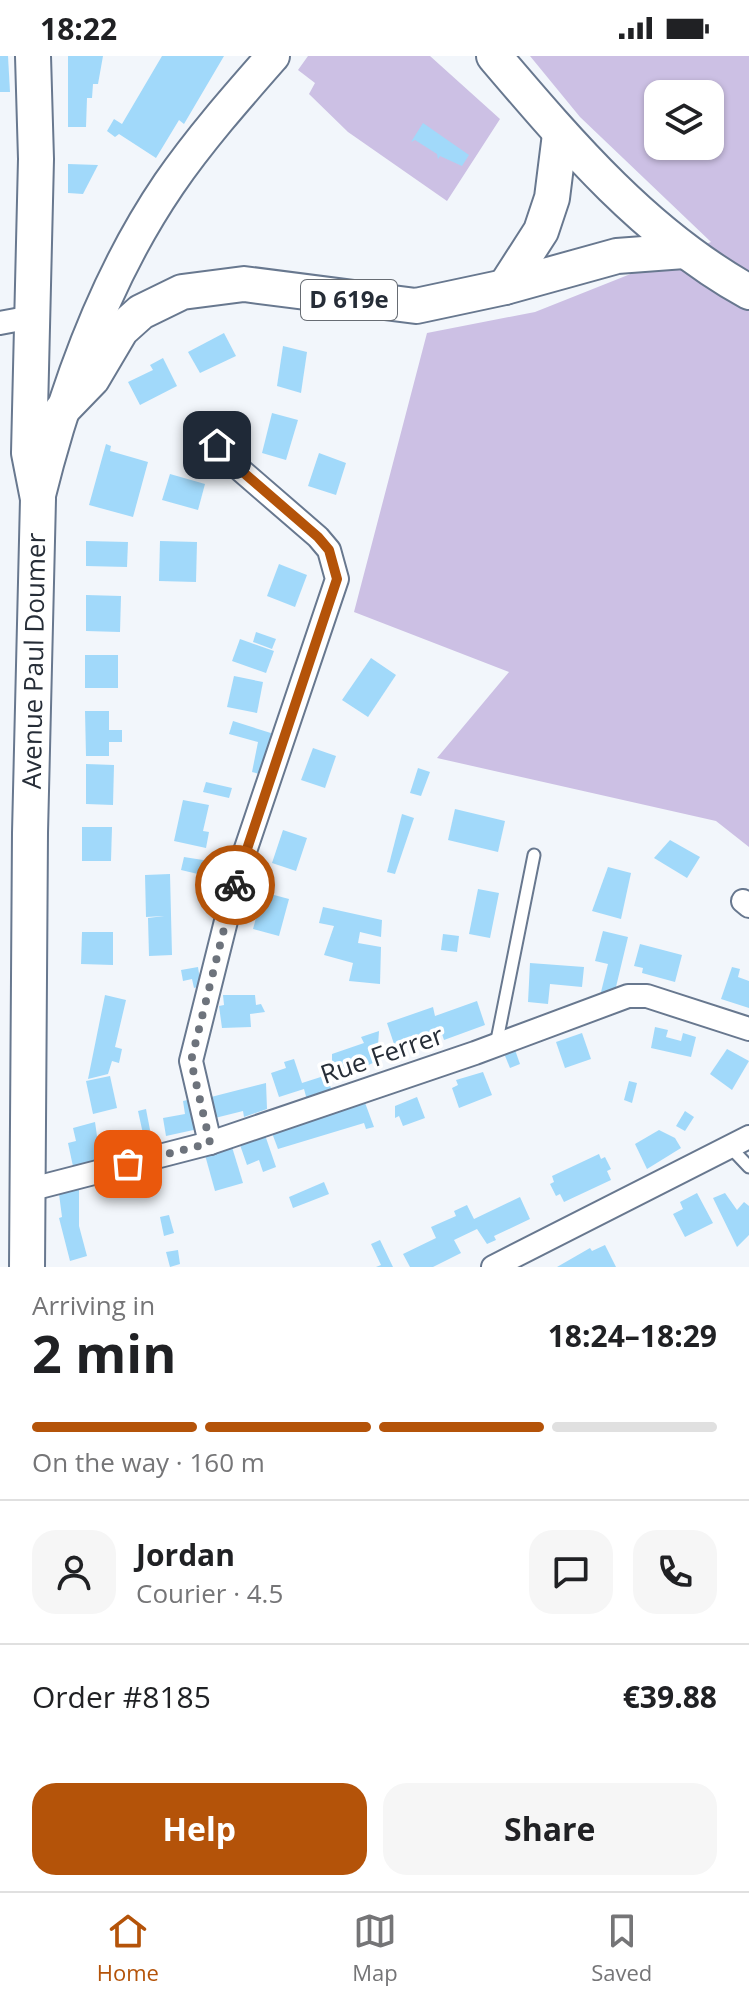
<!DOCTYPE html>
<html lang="en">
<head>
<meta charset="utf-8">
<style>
  :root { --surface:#fff; --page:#f6f6f6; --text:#202124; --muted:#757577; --line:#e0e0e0; --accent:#b45309 }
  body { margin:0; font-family:"Open Sans",sans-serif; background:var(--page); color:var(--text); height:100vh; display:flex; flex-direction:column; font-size:30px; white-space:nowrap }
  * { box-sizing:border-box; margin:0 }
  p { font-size:26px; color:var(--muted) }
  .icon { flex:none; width:44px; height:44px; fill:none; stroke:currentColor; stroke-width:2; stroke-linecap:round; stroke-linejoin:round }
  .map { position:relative; height:1211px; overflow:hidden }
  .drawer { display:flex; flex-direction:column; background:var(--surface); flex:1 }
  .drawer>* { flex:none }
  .tools { position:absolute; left:644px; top:24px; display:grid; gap:16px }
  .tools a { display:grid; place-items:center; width:80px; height:80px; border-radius:16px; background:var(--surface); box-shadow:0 2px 6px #0004; font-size:40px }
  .pin { position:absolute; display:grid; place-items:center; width:68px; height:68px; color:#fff; margin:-34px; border-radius:16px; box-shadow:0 4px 12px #0006 }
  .courier { position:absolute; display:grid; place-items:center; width:80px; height:80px; margin:-40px; border:6px solid #b45309; border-radius:50%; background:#fff; color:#222; box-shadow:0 2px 10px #0007 }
  .overview em { font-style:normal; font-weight:700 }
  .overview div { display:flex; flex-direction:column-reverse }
  .overview { display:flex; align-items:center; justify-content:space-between; height:136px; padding:0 32px }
  h1 { font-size:52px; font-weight:700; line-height:60px }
  .bar { display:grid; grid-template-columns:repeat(4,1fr); gap:12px 8px; align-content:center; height:96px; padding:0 32px }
  .bar i { height:10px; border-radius:6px; background:var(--line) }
  .bar .selected { background:var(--accent) }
  .bar p { grid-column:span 4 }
  .line { display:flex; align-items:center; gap:20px; padding:0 32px; border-top:2px solid var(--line) }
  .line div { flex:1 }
  .round { display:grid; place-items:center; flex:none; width:84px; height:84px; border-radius:24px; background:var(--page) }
  .action { display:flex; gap:16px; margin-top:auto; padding:16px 32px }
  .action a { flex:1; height:92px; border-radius:24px; background:var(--accent); color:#fff; font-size:32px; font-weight:700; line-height:92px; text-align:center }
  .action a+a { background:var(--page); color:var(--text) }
  .status { display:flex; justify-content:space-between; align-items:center; height:56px; padding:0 40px; background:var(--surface); direction:ltr }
  .status svg { height:22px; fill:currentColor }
  .tabs { display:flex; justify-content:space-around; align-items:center; height:112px; border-top:2px solid var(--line); background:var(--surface); font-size:22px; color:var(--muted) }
  .tabs a { display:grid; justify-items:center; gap:4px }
  .tabs .selected { color:var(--accent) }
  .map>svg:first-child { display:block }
  .green { fill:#ccc0e4; fill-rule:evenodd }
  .building { fill:#a1d9fa }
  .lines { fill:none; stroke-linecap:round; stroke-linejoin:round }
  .service-casing { stroke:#68788f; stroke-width:15 }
  .minor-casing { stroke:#68788f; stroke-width:26 }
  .secondary-casing { stroke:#68788f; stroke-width:36 }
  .primary-casing { stroke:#68788f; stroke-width:38 }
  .service { stroke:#fff; stroke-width:11 }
  .minor { stroke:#fff; stroke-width:22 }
  .secondary { stroke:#fff; stroke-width:32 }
  .primary { stroke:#fff; stroke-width:34 }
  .done { stroke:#6d737c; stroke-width:8; stroke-dasharray:0 14.4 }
  .route { stroke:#b45309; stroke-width:10 }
  .labels { text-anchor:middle; stroke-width:7; stroke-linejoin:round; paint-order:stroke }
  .shield { fill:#fff; stroke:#676c73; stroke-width:2 }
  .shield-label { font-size:24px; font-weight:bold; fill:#262d37 }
  .street-label { font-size:26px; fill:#262d37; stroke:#fff }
</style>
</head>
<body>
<div class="status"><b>18:22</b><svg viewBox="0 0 49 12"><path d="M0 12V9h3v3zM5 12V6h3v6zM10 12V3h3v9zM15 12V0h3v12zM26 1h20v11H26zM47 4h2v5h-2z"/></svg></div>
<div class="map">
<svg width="749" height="1211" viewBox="0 0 749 1211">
  <rect width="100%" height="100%" fill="#f2f6fb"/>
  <g class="green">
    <path d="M308,0H430L500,63L447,145L348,76L309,38L315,27L298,14Z"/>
    <path d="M530,0H749V791L716,765L437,702L509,616L354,556L427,277L535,256L711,186L580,61ZM658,38H710V90H658Z"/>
  </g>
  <g class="building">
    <path d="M0,0H8L10,36H0Z"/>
    <path d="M68,0H103L98,28H93L92,42H87L86,71H68Z"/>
    <path d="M162,0H224L184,68L179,64L156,102L119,78L115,81L107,75L114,63L122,68Z"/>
    <path d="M423,67L469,99L462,110L440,100L438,103L437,98L415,84L411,86Z"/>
    <path d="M68,108L98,109L83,138L68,137Z"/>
    <path d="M224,277L236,300L200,317L188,296Z"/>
    <path d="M283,290L307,296L301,337L277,330Z"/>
    <path d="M163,302L177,330L140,349L128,326L153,314L150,309Z"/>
    <path d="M272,357L298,364L286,404L262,397Z"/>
    <path d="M106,388L111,390L110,395L148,406L133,461L89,449Z"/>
    <path d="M319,397L346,407L336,439L308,430Z"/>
    <path d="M170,418L205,428L198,454L162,444Z"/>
    <path d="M86,485L128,486L127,511L86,510Z"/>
    <path d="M160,485L197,486L196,526L159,525Z"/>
    <path d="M279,508L307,519L295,551L267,540Z"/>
    <path d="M86,539L121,540L120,576L86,575Z"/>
    <path d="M256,576L276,583L272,593L253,586Z"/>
    <path d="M240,583L274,595L266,617L232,605Z"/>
    <rect x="85" y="599" width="33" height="33"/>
    <path d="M371,602L396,619L368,661L342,644Z"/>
    <path d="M234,620L263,626L257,657L227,651Z"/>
    <path d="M85,655H109V674H122V686H109V700H86Z"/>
    <path d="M233,665L274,678L263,719L252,716L258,686L229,678Z"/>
    <path d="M313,692L336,700L325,732L301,724Z"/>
    <path d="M86,708L114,709L113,749L86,748Z"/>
    <path d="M418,712L430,716L421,740L410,737Z"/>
    <path d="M206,726L232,732L229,742L203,736Z"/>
    <path d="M183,744L209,749L203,775L209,776L206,792L174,785Z"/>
    <path d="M455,753L505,765L498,796L448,784Z"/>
    <path d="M402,758L414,762L395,818L387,816Z"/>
    <path d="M82,771H112L111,805H82Z"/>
    <path d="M283,774L307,782L296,815L272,807Z"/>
    <path d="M670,784L700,801L687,822L654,802Z"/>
    <path d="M184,801L222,807L219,823L181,814Z"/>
    <path d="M608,811L631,817L621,863L592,855Z"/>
    <path d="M170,818L172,899L149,900L148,862L164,860L146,861L145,819Z"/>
    <path d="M478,833L499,837L490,882L469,878Z"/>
    <path d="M263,836L289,843L279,880L253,873Z"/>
    <path d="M323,851L382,864L381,881L360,876L358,887L381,891L380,928L349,925L353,907L324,899L334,870L319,867Z"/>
    <path d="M603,875L628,881L615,935L600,940L608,908L595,905Z"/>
    <path d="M82,876H113V909L81,908Z"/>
    <path d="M443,878L459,880L457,896L441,894Z"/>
    <path d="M640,888L682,899L675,926L642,917L643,912L634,910Z"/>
    <path d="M530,907L584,911L582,931L550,928L548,948L528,946Z"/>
    <path d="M198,911L201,930L194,932L192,923L183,925L181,914Z"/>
    <path d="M732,911L740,913L738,921L749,925V952L721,943Z"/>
    <path d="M105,939L126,944L115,991L122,993L119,1007L112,1005L108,1018L88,1023Z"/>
    <path d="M223,939H255L256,949L261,948L265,956L250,958L251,971L222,972L219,950L224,949Z"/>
    <path d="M477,945L485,969L444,984L441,975L395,991L387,967L433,951L435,960Z"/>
    <path d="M655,971L668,974L666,981L681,985L683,977L696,981L691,1001L651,992Z"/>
    <path d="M379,975L377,1005L360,1013L353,1009L332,1017V998L364,987L361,981Z"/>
    <path d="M582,977L591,1003L565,1012L556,986Z"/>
    <path d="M514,991L520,1008L510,1012L503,995Z"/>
    <path d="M727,993L749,1005L732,1034L710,1018Z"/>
    <path d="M294,1003L302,1027L327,1019L332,1036L307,1044L304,1033L279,1041L271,1017L286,1012L284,1006Z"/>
    <path d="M483,1016L492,1039L459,1052L452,1032L458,1029L456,1024Z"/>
    <path d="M110,1020L117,1052L93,1058L86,1025Z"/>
    <path d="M629,1025L637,1027L632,1047L624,1044Z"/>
    <path d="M266,1027L267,1053L244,1061L243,1055L215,1062L211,1041Z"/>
    <path d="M417,1041L425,1062L403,1070L399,1060L395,1062V1050Z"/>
    <path d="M192,1043L198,1073L166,1080L163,1062L185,1058L183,1045Z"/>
    <path d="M364,1044L374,1071L366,1073L364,1067L278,1093L272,1077Z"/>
    <path d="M146,1053L154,1095L147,1096L138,1055Z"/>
    <path d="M685,1055L694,1061L685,1075L676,1070Z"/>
    <path d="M95,1066L101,1108L74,1115L68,1087L76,1085L73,1072Z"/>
    <path d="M659,1074L675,1082L681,1092L647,1113L635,1088Z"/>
    <path d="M265,1079L276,1111L263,1116L259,1104L247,1109L240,1089Z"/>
    <path d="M232,1091L243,1127L215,1135L205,1099Z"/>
    <path d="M599,1098L601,1103L605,1101L611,1113L607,1115L611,1124L564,1146L560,1138L556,1140L550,1128L554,1126L552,1120Z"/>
    <path d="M324,1126L329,1138L293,1152L289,1141Z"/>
    <path d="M79,1133V1170L87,1200L70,1205L59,1162L62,1161L59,1138Z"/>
    <path d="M697,1137L713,1167L685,1181L673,1158L683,1153L680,1146Z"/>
    <path d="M725,1137L737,1154L744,1146L749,1150V1179L737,1191L713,1142Z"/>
    <path d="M520,1141L530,1163L494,1180L496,1184L487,1188L477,1173L454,1184L461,1197L433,1211H410L403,1198L436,1182L431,1171L456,1160L454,1155L467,1149L474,1163Z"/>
    <path d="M169,1159L174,1177L164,1180L160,1161Z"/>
    <path d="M380,1184L393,1211H376L381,1209L371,1188Z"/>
    <path d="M605,1189L616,1211H557L590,1192L592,1195Z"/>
    <path d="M178,1194L180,1208L170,1211L166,1196Z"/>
  </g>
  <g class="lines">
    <defs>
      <g id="service">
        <path d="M496,989L534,799"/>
        <path d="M731,1092L749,1111"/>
      </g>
      <g id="minor">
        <path d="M0,267L32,261"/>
        <path d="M743,845L749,850"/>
        <path d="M210,1087L191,1005L239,813L337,523L329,494L318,481L229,404L217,389L213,369"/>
        <path d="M28,1134L210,1087L475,997L628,940H647L749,973"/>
        <path d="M493,1211L749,1081"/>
      </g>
      <path id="secondary" d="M38,443C65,333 105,222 169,128C200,83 237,41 273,0"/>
      <g id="primary">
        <path d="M494,0C569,88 646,179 749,236"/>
        <path d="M505,231L541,175L552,142L560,78"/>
        <path d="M62,354L92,323L121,274L141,256L182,236L244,228L416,250L505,231L617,200L684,195"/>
        <path d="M27,1211L30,777L38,443L29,397L36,103L33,0"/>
      </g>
    </defs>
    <use href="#service" class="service-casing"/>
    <use href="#minor" class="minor-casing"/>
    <use href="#secondary" class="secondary-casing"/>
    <use href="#primary" class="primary-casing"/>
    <use href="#service" class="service"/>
    <use href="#minor" class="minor"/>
    <use href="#secondary" class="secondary"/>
    <use href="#primary" class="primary"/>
  </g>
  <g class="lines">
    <path class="done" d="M128,1108L210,1087L191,1005L235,829"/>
    <path class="route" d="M217,389L229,404L318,481L329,494L337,523L235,829"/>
  </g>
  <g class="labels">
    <rect class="shield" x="301" y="224" width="96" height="40" rx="6"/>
    <g class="shield-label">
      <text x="349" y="252">D 619e</text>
    </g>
    <g class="street-label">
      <text transform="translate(34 605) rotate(-89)" y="9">Avenue Paul Doumer</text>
      <text transform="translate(382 999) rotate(-19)" y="9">Rue Ferrer</text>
    </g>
  </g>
</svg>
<div class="tools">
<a><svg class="icon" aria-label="layers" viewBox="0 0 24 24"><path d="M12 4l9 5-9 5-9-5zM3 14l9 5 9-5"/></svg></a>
</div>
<div class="pin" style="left:128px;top:1108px;background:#ea580c"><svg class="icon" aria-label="bag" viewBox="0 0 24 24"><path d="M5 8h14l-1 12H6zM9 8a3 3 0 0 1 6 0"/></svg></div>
<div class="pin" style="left:217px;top:389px;background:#1f2937"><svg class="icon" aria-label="home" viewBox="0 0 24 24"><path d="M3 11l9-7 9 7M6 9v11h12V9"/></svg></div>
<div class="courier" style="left:235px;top:829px"><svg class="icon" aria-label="bike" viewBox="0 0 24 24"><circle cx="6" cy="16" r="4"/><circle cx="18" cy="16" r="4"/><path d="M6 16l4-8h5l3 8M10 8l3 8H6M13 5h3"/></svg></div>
</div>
<section class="drawer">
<div class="overview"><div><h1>2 min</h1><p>Arriving in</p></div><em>18:24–18:29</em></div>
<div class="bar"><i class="selected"></i><i class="selected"></i><i class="selected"></i><i></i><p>On the way · 160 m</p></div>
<div class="line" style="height:144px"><a class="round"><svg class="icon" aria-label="person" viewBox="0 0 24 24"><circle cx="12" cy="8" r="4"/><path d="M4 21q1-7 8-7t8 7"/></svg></a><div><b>Jordan</b><p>Courier · 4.5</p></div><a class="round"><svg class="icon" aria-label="chat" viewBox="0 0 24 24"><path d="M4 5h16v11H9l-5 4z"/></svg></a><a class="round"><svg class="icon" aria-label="phone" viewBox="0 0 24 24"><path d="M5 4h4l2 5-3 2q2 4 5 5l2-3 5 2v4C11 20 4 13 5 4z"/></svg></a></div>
<div class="line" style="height:104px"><div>Order #8185</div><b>€39.88</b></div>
<div class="action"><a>Help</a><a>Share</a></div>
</section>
<nav class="tabs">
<a class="selected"><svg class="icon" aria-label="home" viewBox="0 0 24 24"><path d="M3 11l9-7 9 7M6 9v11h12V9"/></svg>Home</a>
<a><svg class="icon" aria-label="map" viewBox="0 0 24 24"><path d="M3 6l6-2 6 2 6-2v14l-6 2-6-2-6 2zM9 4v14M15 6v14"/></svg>Map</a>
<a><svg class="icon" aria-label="saved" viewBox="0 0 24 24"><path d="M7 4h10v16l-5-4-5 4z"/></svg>Saved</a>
</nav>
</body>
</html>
